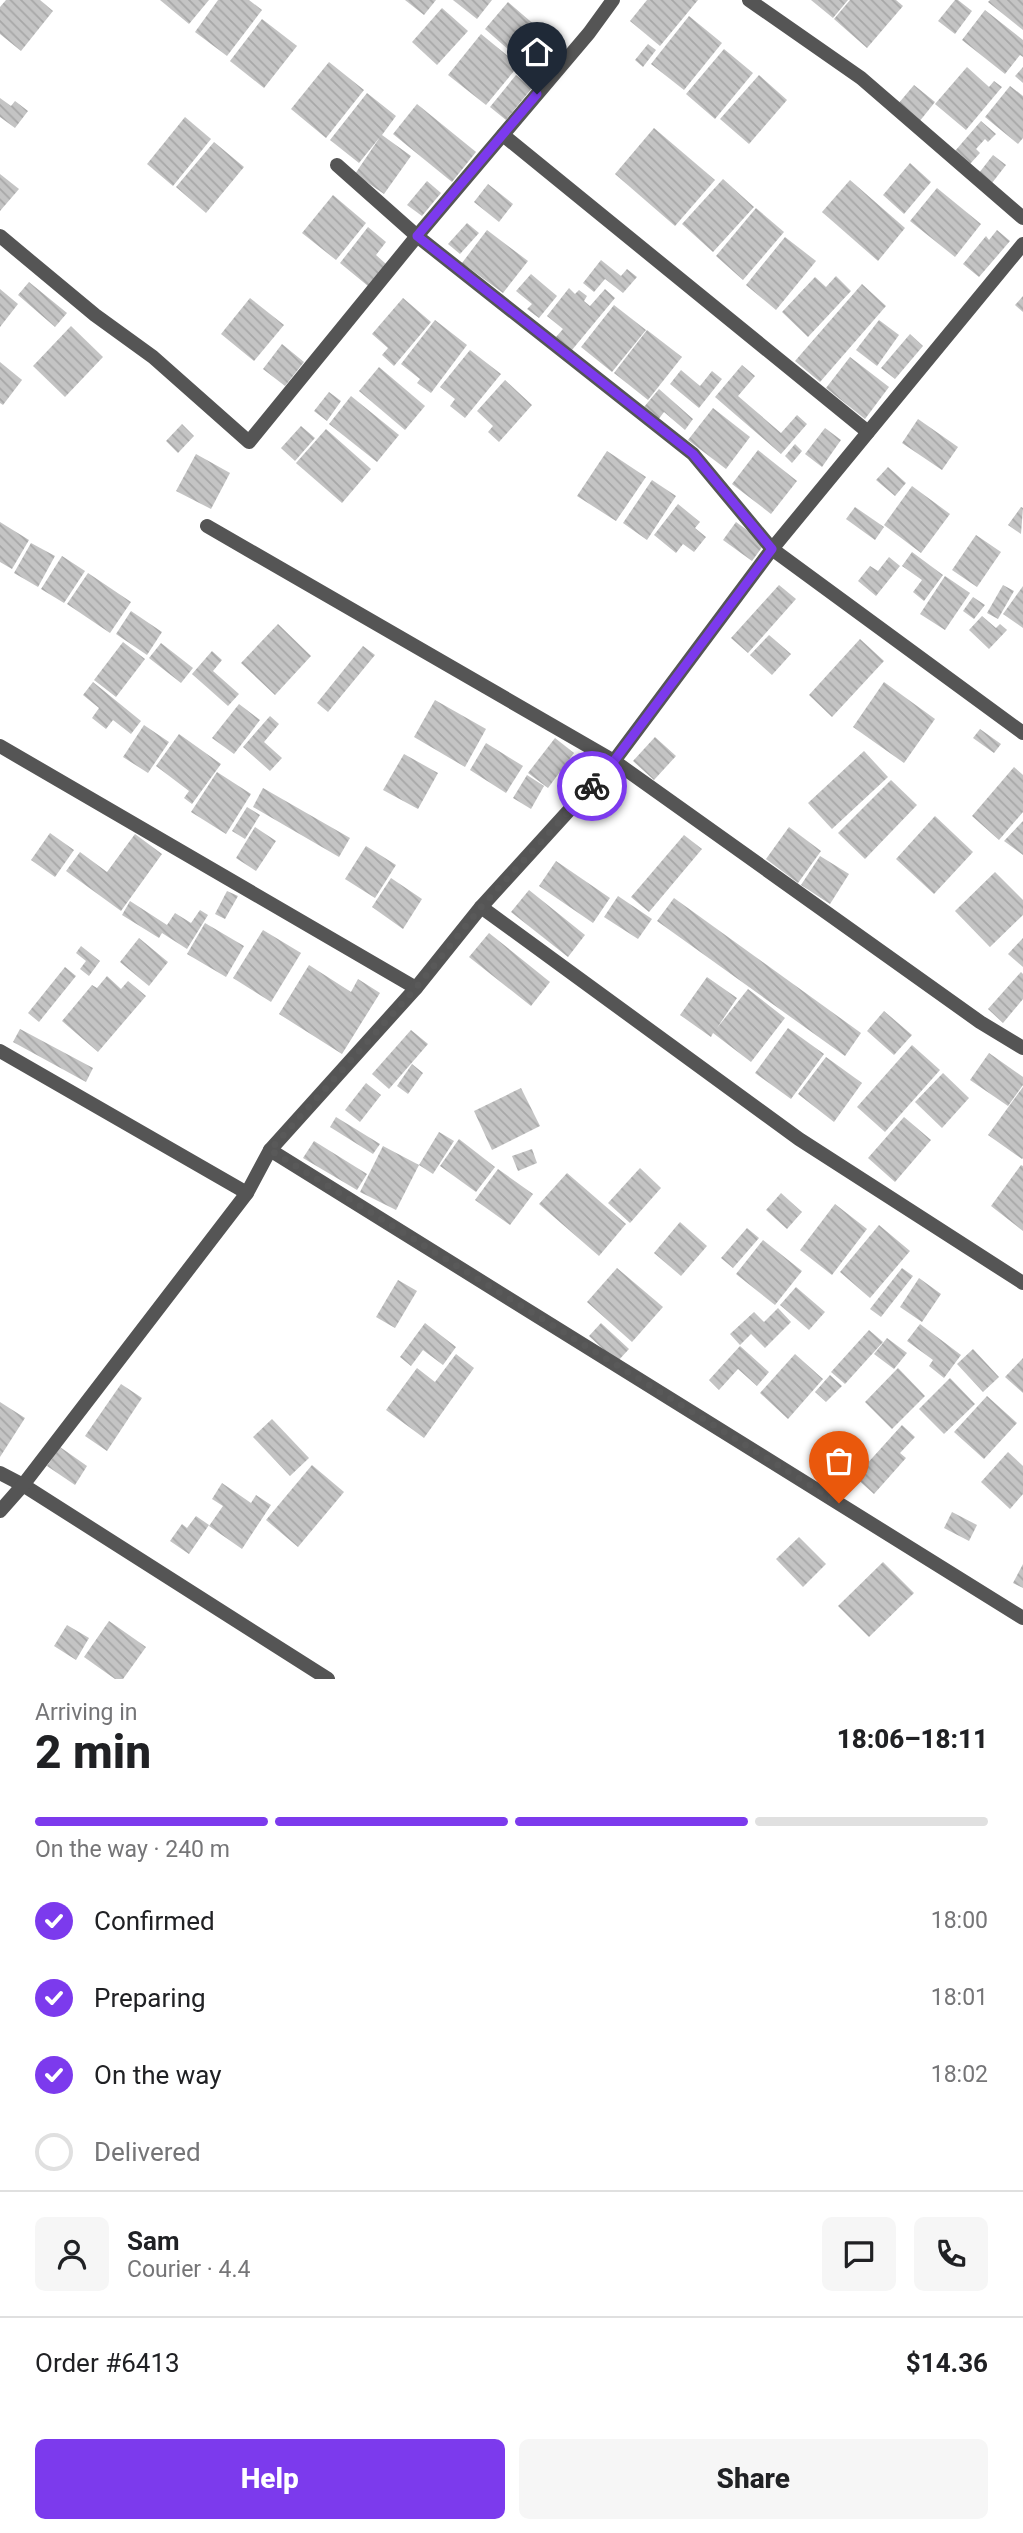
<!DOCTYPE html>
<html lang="en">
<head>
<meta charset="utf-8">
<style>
  :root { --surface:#fff; --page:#f6f6f6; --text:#202124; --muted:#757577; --line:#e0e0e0; --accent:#7c3aed }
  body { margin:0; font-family:Roboto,sans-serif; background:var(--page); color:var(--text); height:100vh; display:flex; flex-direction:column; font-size:26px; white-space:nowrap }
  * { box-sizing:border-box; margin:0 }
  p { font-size:23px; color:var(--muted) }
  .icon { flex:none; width:38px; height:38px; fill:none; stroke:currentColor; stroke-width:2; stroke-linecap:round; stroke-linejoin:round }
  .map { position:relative; height:1679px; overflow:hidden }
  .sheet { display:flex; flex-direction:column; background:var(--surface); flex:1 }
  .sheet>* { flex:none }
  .pin { position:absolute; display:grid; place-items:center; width:60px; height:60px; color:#fff; margin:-72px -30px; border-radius:50% 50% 50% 0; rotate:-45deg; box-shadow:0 0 7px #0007 }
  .pin .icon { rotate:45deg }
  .courier { position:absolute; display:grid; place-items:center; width:70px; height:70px; margin:-35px; border:5px solid #7c3aed; border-radius:50%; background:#fff; color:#222; box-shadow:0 2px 9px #0007 }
  .head em { font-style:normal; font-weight:800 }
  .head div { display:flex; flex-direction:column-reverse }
  .head { display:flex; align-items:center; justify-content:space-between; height:119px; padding:0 35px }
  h1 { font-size:46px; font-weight:800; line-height:52px }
  .bar { display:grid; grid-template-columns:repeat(4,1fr); gap:10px 7px; align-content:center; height:84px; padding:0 35px }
  .bar i { height:9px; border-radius:5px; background:var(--line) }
  .bar .active { background:var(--accent) }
  .bar p { grid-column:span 4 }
  .line { display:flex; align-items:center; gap:18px; padding:0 35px; border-top:2px solid var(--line) }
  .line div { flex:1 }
  .round { display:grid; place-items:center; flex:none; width:74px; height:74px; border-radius:10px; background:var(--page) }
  ol { padding:0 35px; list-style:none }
  li { display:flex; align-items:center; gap:21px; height:77px }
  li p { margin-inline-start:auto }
  li .icon { padding:7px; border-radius:50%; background:var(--accent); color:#fff; stroke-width:4 }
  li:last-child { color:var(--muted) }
  li i { width:38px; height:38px; border:4px solid var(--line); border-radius:50% }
  .action { display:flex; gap:14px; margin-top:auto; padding:14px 35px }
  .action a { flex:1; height:80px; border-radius:10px; background:var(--accent); color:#fff; font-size:28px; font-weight:800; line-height:80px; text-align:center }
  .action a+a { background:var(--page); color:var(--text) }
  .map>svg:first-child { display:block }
  .building { fill:url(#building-back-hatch) }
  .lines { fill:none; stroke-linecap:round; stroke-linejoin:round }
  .street { stroke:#555; stroke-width:14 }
  .done { stroke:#595959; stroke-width:7; stroke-dasharray:0 12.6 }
  .route { stroke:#7c3aed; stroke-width:9 }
</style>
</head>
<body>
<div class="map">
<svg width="1023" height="1679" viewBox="0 0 1023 1679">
  <defs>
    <pattern id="building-back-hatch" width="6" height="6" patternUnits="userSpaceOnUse" patternTransform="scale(1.75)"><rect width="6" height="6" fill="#c4c4c4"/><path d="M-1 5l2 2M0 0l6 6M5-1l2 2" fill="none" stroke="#a7a7a7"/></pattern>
  </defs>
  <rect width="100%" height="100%" fill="#fff"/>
  <g class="building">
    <path d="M6,0H40L53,11L21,51L0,34V7Z"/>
    <path d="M160,0H209L189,24Z"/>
    <path d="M218,0H249L262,10L227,56L195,32Z"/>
    <path d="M405,0H436L424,15Z"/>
    <path d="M453,0H492L477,19Z"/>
    <path d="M647,0H698L660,46L630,21Z"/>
    <path d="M811,0H848L833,18Z"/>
    <path d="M850,0H896L903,6L867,48L834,19Z"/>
    <path d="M955,0H958L972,11L955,34L938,21Z"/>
    <path d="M990,0H1023V30L988,2Z"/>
    <path d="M508,2L544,33L528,52L518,44L511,52L485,29Z"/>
    <path d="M442,8L468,31L437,65L412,42Z"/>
    <path d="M985,10L1023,40V57L1020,55L1005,74L962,40Z"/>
    <path d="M689,16L722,43L684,90L651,64Z"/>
    <path d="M262,19L297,46L264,88L230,61Z"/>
    <path d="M481,34L519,65L486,105L448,75Z"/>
    <path d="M550,36L567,51L536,85L519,70Z"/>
    <path d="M648,44L656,50L643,67L635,60Z"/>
    <path d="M724,49L753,73L715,119L686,94Z"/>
    <path d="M329,62L364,90L326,138L291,109Z"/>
    <path d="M967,67L989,87L994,81L1002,87L966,130L935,104Z"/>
    <path d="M1023,67V83L1015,76Z"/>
    <path d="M516,75L532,88L506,120L490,107Z"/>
    <path d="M759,75L787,100L749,144L720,119Z"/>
    <path d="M914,85L935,102L919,122L898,104Z"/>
    <path d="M1010,86L1023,96V138L1018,144L985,117Z"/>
    <path d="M367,93L396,116L382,135L411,156L384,194L355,174L380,137L359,163L330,140Z"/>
    <path d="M0,98L11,106L15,101L28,111L15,128L0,117Z"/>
    <path d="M417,104L476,152L452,182L393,134Z"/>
    <path d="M185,117L211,139L173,186L147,164Z"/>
    <path d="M981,121L996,134L988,142L985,139L976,149L980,153L970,164L955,151Z"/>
    <path d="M654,128L715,180L675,226L615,174Z"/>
    <path d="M214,142L244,167L206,213L176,187Z"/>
    <path d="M993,155L1006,165L992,183L979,173Z"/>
    <path d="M910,163L931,182L904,214L883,195Z"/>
    <path d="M0,174L19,189L0,211Z"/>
    <path d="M723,179L754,207L713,252L682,224Z"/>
    <path d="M850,180L905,228L878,261L822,212Z"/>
    <path d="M427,181L441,193L422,216L407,205Z"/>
    <path d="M488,184L513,204L499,222L474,202Z"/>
    <path d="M937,188L981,224L955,257L910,221Z"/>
    <path d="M333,195L366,223L336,260L302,233Z"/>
    <path d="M756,208L784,232L743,280L716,256Z"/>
    <path d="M467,223L479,233L460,254L448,244Z"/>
    <path d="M368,227L386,242L376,255L386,264L368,286L340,263Z"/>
    <path d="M487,230L528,261L503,293L462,263Z"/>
    <path d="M997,230L1010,241L979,277L963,264L986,236L989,240Z"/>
    <path d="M785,237L816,261L776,310L746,285Z"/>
    <path d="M601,260L621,276L627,269L637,277L623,293L605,279L594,292L583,283Z"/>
    <path d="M531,274L557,296L539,318L527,309L532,304L516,291Z"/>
    <path d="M836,276L851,291L808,337L782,312L815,277L826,287Z"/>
    <path d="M29,282L67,313L55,327L18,295Z"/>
    <path d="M862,284L886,306L820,382L795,361Z"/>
    <path d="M569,288L575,294L579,290L587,296L584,301L590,306L605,289L615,298L572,350L556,337L563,329L547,316Z"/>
    <path d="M0,289L18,304L0,327Z"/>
    <path d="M1023,296V312L1015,305Z"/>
    <path d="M250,298L284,325L254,361L221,334Z"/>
    <path d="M403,298L431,322L394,366L382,355L388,348L372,334Z"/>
    <path d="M614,305L646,330L612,372L581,347Z"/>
    <path d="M435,320L467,345L431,393L417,383L420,379L401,364Z"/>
    <path d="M879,320L899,335L877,366L856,350Z"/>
    <path d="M71,326L103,357L65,397L33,366Z"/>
    <path d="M647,330L682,357L648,400L614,373Z"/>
    <path d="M910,334L923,346L895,379L881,368Z"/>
    <path d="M282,344L304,362L285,386L263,369Z"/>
    <path d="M470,350L501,374L465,418L450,406L455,399L440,387Z"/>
    <path d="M850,357L889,387L865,419L826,388Z"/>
    <path d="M0,362L22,380L3,405L0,403Z"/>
    <path d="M742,365L755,376L738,396L781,433L797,415L807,424L781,454L715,397Z"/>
    <path d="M379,367L425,406L405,430L359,391Z"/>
    <path d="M681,370L700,386L712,371L722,379L699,408L670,384Z"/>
    <path d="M505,380L532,405L499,442L488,432L493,426L477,411Z"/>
    <path d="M659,389L693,419L685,430L664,412L658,420L644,407Z"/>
    <path d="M329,392L341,401L327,421L314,411Z"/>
    <path d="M351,396L399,435L377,462L329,424Z"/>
    <path d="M713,408L750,437L726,469L688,440Z"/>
    <path d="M918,419L958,447L942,470L902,443Z"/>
    <path d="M182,424L194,436L178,453L166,441Z"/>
    <path d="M301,426L315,438L295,461L281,448Z"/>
    <path d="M825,428L841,440L822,467L805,454Z"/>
    <path d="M326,429L371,469L342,503L296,463Z"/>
    <path d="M795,444L802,451L792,463L785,456Z"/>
    <path d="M758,450L797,481L771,514L732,484Z"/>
    <path d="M607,451L646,477L616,521L577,496Z"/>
    <path d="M196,454L230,473L211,509L176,491Z"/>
    <path d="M888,467L906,483L895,496L876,480Z"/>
    <path d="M652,480L676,496L647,540L623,523Z"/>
    <path d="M912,486L950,514L921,553L884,525Z"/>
    <path d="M678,504L700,522L695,528L706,537L694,552L683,544L676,553L654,535Z"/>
    <path d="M855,507L884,527L875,540L846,519Z"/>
    <path d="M1021,507L1023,508L1021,534L1008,525Z"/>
    <path d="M0,522L29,540L12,569L0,562Z"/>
    <path d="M736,522L765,543L752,561L723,540Z"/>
    <path d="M976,535L1001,552L977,587L952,570Z"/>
    <path d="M31,543L55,556L38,587L14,573Z"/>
    <path d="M912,552L943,575L924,601L913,592L922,580L902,566Z"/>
    <path d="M62,556L85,571L64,603L41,589Z"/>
    <path d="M889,557L900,566L876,596L858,581L870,566L878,571Z"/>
    <path d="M88,573L131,602L110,633L67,604Z"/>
    <path d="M945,576L970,593L945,630L920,614Z"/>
    <path d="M779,585L796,599L748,653L731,638Z"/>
    <path d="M1003,585L1014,591L998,619L987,613Z"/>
    <path d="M1023,586V628L1003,614Z"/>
    <path d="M973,597L985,605L974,619L963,611Z"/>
    <path d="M131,611L162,632L147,655L116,634Z"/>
    <path d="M982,616L996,628L1000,624L1007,630L989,649L969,630Z"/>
    <path d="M278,624L311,656L275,695L241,663Z"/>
    <path d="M769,635L791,654L772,675L750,655Z"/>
    <path d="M860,639L884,661L832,717L809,695Z"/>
    <path d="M123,642L145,659L116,697L94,680Z"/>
    <path d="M161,643L193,668L181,683L149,658Z"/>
    <path d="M363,646L375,655L328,712L317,703Z"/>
    <path d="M212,651L222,660L213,671L239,694L228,706L192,674Z"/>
    <path d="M93,682L141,721L131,734L113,720L106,729L92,718L99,708L83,695Z"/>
    <path d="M884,682L935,719L904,763L853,727Z"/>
    <path d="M435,700L486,729L465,767L414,737Z"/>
    <path d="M239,704L260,720L234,754L212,738Z"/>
    <path d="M270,716L279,724L264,742L282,758L270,771L243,747Z"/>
    <path d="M144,725L169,742L148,773L123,757Z"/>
    <path d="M980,729L1001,744L994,753L973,738Z"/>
    <path d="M179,734L221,764L192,804L184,798L189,791L156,766Z"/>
    <path d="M655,737L676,756L654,780L633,761Z"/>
    <path d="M555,738L574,753L548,788L528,773Z"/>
    <path d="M486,743L523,766L506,793L470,770Z"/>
    <path d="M864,751L888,777L832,829L808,803Z"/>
    <path d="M404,754L438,773L418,809L383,790Z"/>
    <path d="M1014,767L1023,775V812L999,840L972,816Z"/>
    <path d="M217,772L251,794L226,834L191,812Z"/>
    <path d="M527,775L544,786L531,809L513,798Z"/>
    <path d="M891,780L917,805L865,859L838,833Z"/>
    <path d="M263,788L350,838L339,857L253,807Z"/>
    <path d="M247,807L260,815L245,839L232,831Z"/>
    <path d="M935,816L973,852L934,894L896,859Z"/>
    <path d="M1023,821V855L1004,841Z"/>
    <path d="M255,827L276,841L256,871L236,858Z"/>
    <path d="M789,827L821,851L798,883L766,859Z"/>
    <path d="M50,833L74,850L55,877L31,860Z"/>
    <path d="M135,834L162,854L121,911L66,871L80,852L107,872Z"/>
    <path d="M684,835L702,849L649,912L631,897Z"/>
    <path d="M366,846L396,865L375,898L345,879Z"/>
    <path d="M820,856L849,874L830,904L801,885Z"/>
    <path d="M556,861L610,898L593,923L539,886Z"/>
    <path d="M995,872L1023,900V915L990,947L955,911Z"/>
    <path d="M391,878L422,899L403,929L372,907Z"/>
    <path d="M529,890L585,935L568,957L511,912Z"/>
    <path d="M227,891L238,896L225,919L215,914Z"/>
    <path d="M618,896L652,919L638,939L604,917Z"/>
    <path d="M674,898L861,1033L845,1056L657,921Z"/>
    <path d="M130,901L167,925L175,913L191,923L200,910L208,915L187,949L162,933L159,938L122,915Z"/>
    <path d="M205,923L244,946L226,977L187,954Z"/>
    <path d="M263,930L301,953L271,1002L233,978Z"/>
    <path d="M489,933L550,982L531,1006L469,957Z"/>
    <path d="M139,938L168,962L149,986L120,962Z"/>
    <path d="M1023,938V967L1008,954Z"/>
    <path d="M81,946L100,961L89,976L80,969L86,961L76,953Z"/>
    <path d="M309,965L351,992L358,979L380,993L342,1054L279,1014Z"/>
    <path d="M65,967L76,976L39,1022L28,1013Z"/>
    <path d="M1021,972L1023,974V999L1003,1023L988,1009Z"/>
    <path d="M107,976L121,989L128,981L146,996L98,1052L62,1021L92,985L97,988Z"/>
    <path d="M707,977L737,998L717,1028L748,989L785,1018L751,1062L713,1033L711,1037L680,1015Z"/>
    <path d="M884,1011L912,1035L894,1055L867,1031Z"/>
    <path d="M788,1028L824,1054L791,1099L755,1073Z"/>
    <path d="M20,1029L93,1068L86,1082L13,1042Z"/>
    <path d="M411,1030L428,1044L389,1089L372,1074Z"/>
    <path d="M912,1045L940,1070L885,1132L857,1107Z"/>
    <path d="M989,1053L1023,1077V1085L1008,1106L970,1080Z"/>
    <path d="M826,1057L862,1083L834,1122L798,1094Z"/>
    <path d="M412,1064L423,1073L408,1094L397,1086Z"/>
    <path d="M943,1073L969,1098L942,1128L915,1102Z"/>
    <path d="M366,1083L381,1095L360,1122L345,1110Z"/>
    <path d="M1023,1087V1158L1022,1159L988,1135Z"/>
    <path d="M521,1088L540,1126L492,1150L474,1111Z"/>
    <path d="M336,1117L380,1144L373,1154L330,1127Z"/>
    <path d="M904,1117L931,1140L895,1182L868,1158Z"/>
    <path d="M439,1132L454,1141L433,1174L419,1165Z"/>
    <path d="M459,1139L495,1167L476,1192L440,1166Z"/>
    <path d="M314,1141L367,1174L357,1190L303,1158Z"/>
    <path d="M383,1146L419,1165L396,1210L360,1192Z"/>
    <path d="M532,1149L537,1163L518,1171L512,1156Z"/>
    <path d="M1021,1165L1023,1166V1231L991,1206Z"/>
    <path d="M640,1168L661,1188L630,1223L608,1203Z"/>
    <path d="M498,1169L533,1194L510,1225L475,1200Z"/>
    <path d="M567,1173L626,1224L599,1256L539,1204Z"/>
    <path d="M781,1193L802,1212L787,1229L766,1210Z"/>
    <path d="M835,1204L867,1229L832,1275L800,1250Z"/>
    <path d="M680,1222L707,1246L681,1276L654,1253Z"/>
    <path d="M879,1225L910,1251L870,1298L840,1272Z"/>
    <path d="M747,1228L759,1238L733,1268L721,1258Z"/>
    <path d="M763,1240L802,1271L775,1305L736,1274Z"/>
    <path d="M617,1268L663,1307L632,1342L587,1302Z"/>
    <path d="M902,1268L913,1276L881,1317L870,1309Z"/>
    <path d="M919,1278L941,1294L922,1322L900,1307Z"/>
    <path d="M398,1280L417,1291L395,1328L376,1317Z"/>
    <path d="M796,1287L825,1312L809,1330L780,1305Z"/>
    <path d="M778,1308L791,1322L765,1348L751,1334L740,1345L730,1334L754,1312L764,1322Z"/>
    <path d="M425,1323L456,1347L443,1365L423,1350L411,1366L400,1357Z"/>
    <path d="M601,1323L629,1349L617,1362L589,1336Z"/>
    <path d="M920,1324L961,1355L944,1378L929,1366L933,1360L907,1341Z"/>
    <path d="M869,1330L883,1342L845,1384L831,1372Z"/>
    <path d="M887,1338L907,1353L894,1369L874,1354Z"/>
    <path d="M740,1346L769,1372L757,1386L738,1369L719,1390L709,1380Z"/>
    <path d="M973,1349L999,1377L983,1392L957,1364Z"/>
    <path d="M456,1354L474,1368L424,1438L386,1410L417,1368L435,1382Z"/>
    <path d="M795,1354L823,1379L788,1419L760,1393Z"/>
    <path d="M1023,1358V1393L1005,1377Z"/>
    <path d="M898,1368L925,1396L892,1429L865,1402Z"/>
    <path d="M830,1375L842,1386L826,1402L815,1392Z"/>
    <path d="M950,1378L975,1404L944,1434L919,1409Z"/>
    <path d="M121,1384L142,1398L107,1451L85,1436Z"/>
    <path d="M987,1396L1017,1423L984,1459L954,1432Z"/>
    <path d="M0,1402L25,1418L0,1457Z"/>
    <path d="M272,1419L309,1458L290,1476L253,1437Z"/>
    <path d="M902,1425L915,1437L900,1453L906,1458L874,1494L855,1477Z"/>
    <path d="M60,1447L87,1466L75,1485L47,1466Z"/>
    <path d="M1008,1452L1023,1466V1494L1010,1509L981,1482Z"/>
    <path d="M312,1465L344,1492L298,1547L266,1520Z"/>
    <path d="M222,1483L251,1503L256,1495L271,1505L242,1549L209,1526L223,1506L212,1499Z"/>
    <path d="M952,1512L977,1525L969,1541L944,1528Z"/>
    <path d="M196,1516L209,1525L189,1554L170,1541L182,1524L187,1528Z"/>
    <path d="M799,1537L826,1564L803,1587L776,1559Z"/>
    <path d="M883,1562L914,1593L869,1637L838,1606Z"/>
    <path d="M1023,1564V1588L1013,1583Z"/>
    <path d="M109,1621L146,1647L123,1679H115L84,1657Z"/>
    <path d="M67,1625L89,1638L76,1660L54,1646Z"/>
  </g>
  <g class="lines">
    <g class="street">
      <path d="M749,0L861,78L1023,218"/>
      <path d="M503,135L868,432"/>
      <path d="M337,165L417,236L693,454L772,549L1023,733"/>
      <path d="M0,236L95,315L153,357L249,442L417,236L589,33L613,0"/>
      <path d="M207,526L614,761L980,1022L1023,1048"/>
      <path d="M0,746L416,988"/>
      <path d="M481,907L799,1139L1023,1283"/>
      <path d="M0,1051L247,1193"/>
      <path d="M270,1150L1023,1618"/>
      <path d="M0,1473L23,1485L328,1679"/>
      <path d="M0,1511L23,1485L247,1193L270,1150L416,988L481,907L614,761L772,549L1023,244"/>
    </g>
  </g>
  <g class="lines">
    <path class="done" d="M592,786L481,907L416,988L270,1150L839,1503"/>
    <path class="route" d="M537,94L417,236L693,454L772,549L614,761L592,786"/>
  </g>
</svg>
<div class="pin" style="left:839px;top:1503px;background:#ea580c"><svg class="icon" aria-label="bag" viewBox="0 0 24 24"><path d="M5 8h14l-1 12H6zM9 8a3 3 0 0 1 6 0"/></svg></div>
<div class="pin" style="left:537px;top:94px;background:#1f2937"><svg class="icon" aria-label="home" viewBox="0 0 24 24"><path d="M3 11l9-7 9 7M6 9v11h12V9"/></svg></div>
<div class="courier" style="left:592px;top:786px"><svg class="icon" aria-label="bike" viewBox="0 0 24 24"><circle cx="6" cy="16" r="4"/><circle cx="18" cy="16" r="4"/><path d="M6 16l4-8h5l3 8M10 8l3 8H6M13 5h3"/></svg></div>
</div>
<section class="sheet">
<div class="head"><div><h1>2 min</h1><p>Arriving in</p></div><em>18:06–18:11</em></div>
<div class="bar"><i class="active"></i><i class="active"></i><i class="active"></i><i></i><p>On the way · 240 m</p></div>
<ol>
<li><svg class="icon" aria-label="check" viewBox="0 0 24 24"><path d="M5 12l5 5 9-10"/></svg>Confirmed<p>18:00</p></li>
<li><svg class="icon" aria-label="check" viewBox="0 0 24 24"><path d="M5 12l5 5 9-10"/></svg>Preparing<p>18:01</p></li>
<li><svg class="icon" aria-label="check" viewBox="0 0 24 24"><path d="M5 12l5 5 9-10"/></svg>On the way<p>18:02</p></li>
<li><i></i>Delivered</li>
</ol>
<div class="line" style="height:126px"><a class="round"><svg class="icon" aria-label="person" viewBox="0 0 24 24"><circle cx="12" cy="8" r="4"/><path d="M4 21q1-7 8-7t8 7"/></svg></a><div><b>Sam</b><p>Courier · 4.4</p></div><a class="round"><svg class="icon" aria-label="chat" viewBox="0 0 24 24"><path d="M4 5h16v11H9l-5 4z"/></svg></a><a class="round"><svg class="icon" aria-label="phone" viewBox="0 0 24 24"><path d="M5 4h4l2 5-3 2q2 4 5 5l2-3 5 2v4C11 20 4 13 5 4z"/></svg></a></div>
<div class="line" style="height:91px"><div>Order #6413</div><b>$14.36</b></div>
<div class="action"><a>Help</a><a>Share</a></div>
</section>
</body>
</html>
